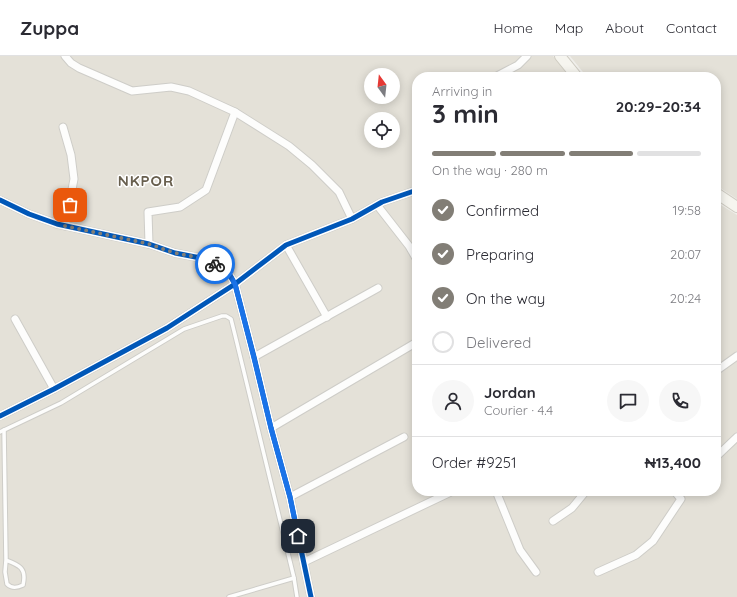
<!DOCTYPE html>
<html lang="en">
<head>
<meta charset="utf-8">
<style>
  :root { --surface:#fff; --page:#f7f7f7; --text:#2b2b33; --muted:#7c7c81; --line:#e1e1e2; --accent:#827e76 }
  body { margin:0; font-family:Quicksand,sans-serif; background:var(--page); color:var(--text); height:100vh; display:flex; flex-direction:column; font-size:15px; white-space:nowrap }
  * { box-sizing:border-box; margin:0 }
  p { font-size:13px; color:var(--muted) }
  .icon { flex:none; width:22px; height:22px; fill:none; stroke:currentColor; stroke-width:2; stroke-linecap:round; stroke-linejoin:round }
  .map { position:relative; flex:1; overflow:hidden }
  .details { position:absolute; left:412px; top:16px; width:309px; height:424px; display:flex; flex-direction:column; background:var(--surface); border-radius:16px; box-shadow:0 2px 10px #0003 }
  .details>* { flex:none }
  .needle { width:26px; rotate:345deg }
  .fabs { position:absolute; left:364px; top:12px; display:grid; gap:8px }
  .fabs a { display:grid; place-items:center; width:36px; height:36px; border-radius:50%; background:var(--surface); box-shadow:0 2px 10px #0003; font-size:20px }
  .pin { position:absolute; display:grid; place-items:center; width:34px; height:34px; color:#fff; margin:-17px; border-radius:8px; box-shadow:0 2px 6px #0006 }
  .courier { position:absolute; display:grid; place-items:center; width:40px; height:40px; margin:-20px; border:3px solid #1a73e8; border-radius:50%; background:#fff; color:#222; box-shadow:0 1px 5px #0007 }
  .overview em { font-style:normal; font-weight:700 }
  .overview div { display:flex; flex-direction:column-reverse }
  .overview { display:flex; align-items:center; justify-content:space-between; height:68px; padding:0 20px }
  h1 { font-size:26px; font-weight:700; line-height:30px }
  .bar { display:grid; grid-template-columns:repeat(4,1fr); gap:6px 4px; align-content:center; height:48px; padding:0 20px }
  .bar i { height:5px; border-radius:3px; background:var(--line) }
  .bar .on { background:var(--accent) }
  .bar p { grid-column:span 4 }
  .line { display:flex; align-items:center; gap:10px; padding:0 20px; border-top:1px solid var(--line) }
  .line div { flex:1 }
  .round { display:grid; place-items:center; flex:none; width:42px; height:42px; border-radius:21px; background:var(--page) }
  ol { padding:0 20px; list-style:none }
  li { display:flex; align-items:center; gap:12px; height:44px }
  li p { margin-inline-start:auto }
  li .icon { padding:4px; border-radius:50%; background:var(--accent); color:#fff; stroke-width:4 }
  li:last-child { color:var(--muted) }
  li i { width:22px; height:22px; border:2px solid var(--line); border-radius:50% }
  header { display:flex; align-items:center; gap:24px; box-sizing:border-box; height:56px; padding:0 20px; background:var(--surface); border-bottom:1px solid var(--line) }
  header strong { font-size:19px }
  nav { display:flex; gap:22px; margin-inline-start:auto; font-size:14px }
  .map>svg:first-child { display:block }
  .residential { fill:#e4e1d8; fill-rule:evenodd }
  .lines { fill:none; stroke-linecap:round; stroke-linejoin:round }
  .service-casing { stroke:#cecdc8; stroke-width:5.5 }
  .minor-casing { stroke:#cecdc8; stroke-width:9 }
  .secondary-casing { stroke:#cfccc2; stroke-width:12 }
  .service { stroke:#fdfdfc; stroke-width:3.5 }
  .minor { stroke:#fdfdfc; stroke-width:7 }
  .secondary { stroke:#f6f5ef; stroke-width:10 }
  .cycleway-casing { stroke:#fff; stroke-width:8 }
  .cycleway { stroke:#0057b8; stroke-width:5 }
  .done { stroke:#827e76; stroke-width:4; stroke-dasharray:0 7.2 }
  .route { stroke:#1a73e8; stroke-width:5 }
  .labels { text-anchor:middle; stroke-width:3; stroke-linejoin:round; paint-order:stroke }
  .district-label { font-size:15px; font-weight:bold; letter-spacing:1px; fill:#685f4e; stroke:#fff }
</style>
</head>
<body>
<header>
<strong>Zuppa</strong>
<nav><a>Home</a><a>Map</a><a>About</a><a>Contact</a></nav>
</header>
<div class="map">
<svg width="737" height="541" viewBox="0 0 737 541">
  <rect width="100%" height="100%" fill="#f0efeb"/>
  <g class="residential">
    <path d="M0,0H553L570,21H417V435H716V146L737,159V541H0ZM371,19H393V41H371ZM371,63H393V85H371Z"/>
    <path d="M570,0H737V143L716,129V21H587Z"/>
  </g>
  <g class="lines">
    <defs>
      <g id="service">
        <path d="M4,374L6,504L5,516L7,528C12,533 17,532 23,529C27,512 19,509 6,504"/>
        <path d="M0,376L61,347L184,273L222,260H226L231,263L235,279L294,522L297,541"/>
        <path d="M229,541L294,522"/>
      </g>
      <g id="minor">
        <path d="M65,0L71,7L79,12L132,35L171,31L189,35L235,56L289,90L312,109L339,136L352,163"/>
        <path d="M495,21L518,9L527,0"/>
        <path d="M63,71L71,99L74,123L65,170"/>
        <path d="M0,144L29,158L57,168L149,188L175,197L206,203L228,216L235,228L254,301L271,372L290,441L311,541"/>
        <path d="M377,149L409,190L417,204"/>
        <path d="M149,188L148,156L180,151L206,134L235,56"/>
        <path d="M286,189L327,261"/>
        <path d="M15,263L54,333"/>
        <path d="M254,301L378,232"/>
        <path d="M716,315L737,300"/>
        <path d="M0,360L54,333L167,272L235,228L286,189L352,163L382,146L417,134"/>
        <path d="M271,372L417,286"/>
        <path d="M716,401L737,381"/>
        <path d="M496,435L520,494L536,516"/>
        <path d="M290,441L404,381"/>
        <path d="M553,465L572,452L586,435"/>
        <path d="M304,506L453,435"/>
        <path d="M598,516L636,499L653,485L681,443L676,437L678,435"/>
      </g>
      <g id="secondary">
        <path d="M560,0L577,21"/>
        <path d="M716,137L737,151"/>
      </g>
    </defs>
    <use href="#service" class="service-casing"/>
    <use href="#minor" class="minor-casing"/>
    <use href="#secondary" class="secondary-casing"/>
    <use href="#service" class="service"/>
    <use href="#minor" class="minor"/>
    <use href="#secondary" class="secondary"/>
    <defs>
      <g id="cycleway">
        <path d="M0,144L29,158L57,168L149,188L175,197L206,203L228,216L235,228L254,301L271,372L290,441L311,541"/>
        <path d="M0,360L54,333L167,272L235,228L286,189L352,163L382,146L417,134"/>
      </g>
    </defs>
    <use href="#cycleway" class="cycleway-casing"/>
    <use href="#cycleway" class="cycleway"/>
  </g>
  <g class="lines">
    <path class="done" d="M70,149L65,170L149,188L175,197L206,203L215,208"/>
    <path class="route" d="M215,208L228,216L235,228L254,302L271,372L290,441L298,480"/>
  </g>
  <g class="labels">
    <g class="district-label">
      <text x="146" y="130">NKPOR</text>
    </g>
  </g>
</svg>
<div class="fabs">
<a><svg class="needle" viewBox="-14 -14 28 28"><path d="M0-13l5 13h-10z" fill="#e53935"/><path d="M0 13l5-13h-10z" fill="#7c7c81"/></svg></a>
<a><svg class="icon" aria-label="locate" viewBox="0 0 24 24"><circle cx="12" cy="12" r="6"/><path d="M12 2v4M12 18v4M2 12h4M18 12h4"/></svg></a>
</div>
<div class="pin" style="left:70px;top:149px;background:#ea580c"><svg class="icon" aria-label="bag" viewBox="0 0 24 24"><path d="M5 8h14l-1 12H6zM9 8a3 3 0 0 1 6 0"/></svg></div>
<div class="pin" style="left:298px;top:480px;background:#1f2937"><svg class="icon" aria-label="home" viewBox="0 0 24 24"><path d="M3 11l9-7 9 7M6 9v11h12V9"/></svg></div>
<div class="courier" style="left:215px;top:208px"><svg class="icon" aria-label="bike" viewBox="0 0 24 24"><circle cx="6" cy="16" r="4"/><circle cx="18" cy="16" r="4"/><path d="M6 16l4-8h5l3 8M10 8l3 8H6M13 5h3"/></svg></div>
<section class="details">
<div class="overview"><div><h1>3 min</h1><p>Arriving in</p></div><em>20:29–20:34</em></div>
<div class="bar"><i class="on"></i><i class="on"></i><i class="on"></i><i></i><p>On the way · 280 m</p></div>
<ol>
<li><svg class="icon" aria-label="check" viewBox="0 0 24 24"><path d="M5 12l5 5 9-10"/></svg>Confirmed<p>19:58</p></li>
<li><svg class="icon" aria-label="check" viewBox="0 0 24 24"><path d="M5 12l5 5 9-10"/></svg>Preparing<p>20:07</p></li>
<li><svg class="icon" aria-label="check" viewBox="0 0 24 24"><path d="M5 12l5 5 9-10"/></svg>On the way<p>20:24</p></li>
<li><i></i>Delivered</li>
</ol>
<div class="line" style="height:72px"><a class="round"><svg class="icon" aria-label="person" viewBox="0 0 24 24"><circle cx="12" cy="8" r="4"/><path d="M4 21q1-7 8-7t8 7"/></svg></a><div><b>Jordan</b><p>Courier · 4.4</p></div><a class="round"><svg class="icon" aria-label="chat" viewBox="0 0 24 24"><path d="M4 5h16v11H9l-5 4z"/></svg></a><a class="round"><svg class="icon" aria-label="phone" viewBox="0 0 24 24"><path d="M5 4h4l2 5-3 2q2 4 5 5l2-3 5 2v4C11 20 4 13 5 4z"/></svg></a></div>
<div class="line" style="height:52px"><div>Order #9251</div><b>₦13,400</b></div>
</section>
</div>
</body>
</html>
